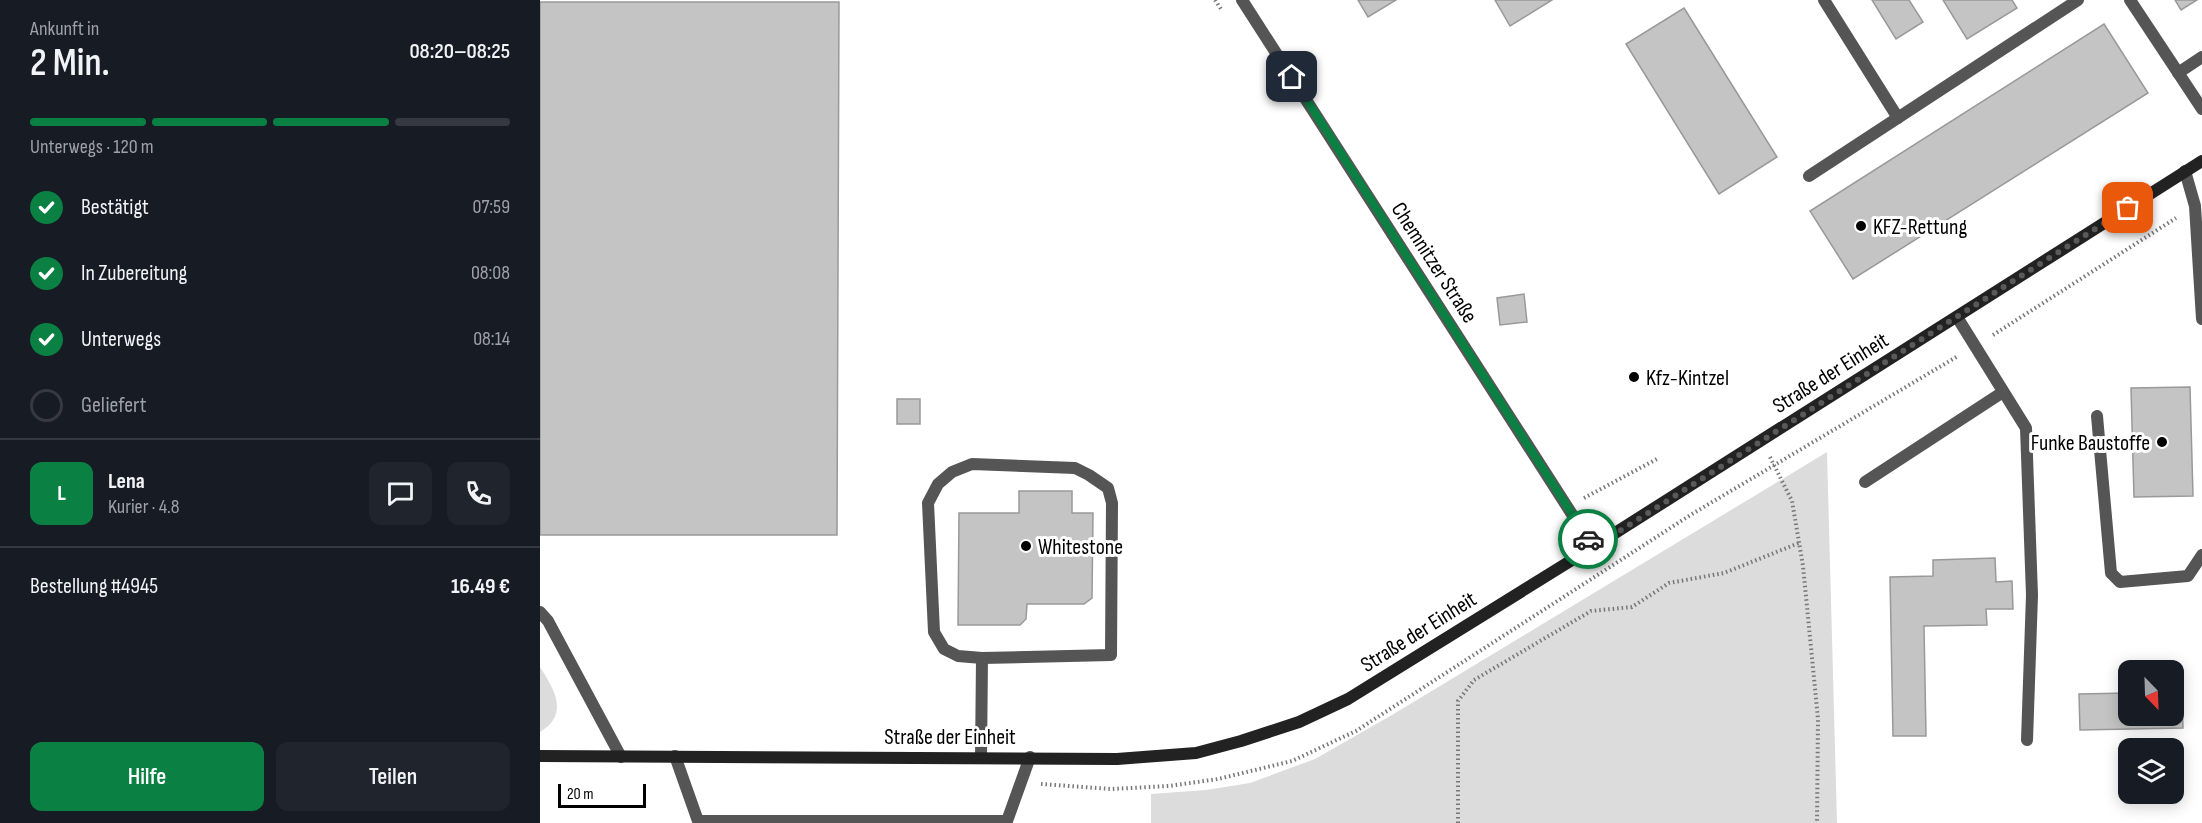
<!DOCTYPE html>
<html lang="de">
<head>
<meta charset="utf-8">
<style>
  :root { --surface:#171b24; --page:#20242c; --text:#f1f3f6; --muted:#9ea1a6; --line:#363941; --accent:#0b8043 }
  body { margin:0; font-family:"Sofia Sans Condensed",sans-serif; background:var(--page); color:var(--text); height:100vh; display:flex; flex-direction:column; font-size:22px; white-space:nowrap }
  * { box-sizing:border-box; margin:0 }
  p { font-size:20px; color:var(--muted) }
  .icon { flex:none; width:33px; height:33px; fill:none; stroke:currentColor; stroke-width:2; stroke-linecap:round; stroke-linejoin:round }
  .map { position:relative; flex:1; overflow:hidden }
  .drawer { display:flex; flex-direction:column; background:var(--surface); width:540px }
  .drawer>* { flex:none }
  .needle { width:39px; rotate:157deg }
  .fabs { position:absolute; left:1578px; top:660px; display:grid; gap:12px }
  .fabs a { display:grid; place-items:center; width:66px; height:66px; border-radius:12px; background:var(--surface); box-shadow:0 3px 15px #0003; font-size:30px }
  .scale { position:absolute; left:18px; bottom:15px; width:88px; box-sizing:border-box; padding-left:6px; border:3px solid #000; border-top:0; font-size:16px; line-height:21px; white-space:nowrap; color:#000; -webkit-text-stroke:4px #fff; paint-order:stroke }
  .pin { position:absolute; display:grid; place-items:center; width:51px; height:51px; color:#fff; margin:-26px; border-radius:12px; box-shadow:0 3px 9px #0006 }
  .courier { position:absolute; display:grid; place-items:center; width:60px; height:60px; margin:-30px; border:4px solid #0b8043; border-radius:50%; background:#fff; color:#222; box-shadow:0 2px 8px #0007 }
  .summary em { font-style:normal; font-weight:600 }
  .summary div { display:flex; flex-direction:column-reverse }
  .summary { display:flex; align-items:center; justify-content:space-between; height:102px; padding:0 30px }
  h1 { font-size:39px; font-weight:600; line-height:45px }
  .bar { display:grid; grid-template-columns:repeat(4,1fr); gap:9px 6px; align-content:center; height:72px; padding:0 30px }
  .bar i { height:8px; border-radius:4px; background:var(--line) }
  .bar .on { background:var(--accent) }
  .bar p { grid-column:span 4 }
  .line { display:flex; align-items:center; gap:15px; padding:0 30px; border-top:2px solid var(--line) }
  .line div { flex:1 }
  .round { display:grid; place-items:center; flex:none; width:63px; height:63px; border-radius:12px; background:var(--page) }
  ol { padding:0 30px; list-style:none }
  li { display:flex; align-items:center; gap:18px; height:66px }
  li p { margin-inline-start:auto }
  li .icon { padding:6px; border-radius:50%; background:var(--accent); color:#fff; stroke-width:4 }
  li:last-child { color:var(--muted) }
  li i { width:33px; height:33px; border:3px solid var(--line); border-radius:50% }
  .action { display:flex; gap:12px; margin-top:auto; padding:12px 30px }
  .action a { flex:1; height:69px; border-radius:12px; background:var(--accent); color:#fff; font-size:24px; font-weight:600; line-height:69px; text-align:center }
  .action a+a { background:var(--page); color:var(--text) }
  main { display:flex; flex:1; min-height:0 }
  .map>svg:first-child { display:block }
  .green { fill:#dcdcdc }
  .building { fill:#c4c4c4; stroke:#999; stroke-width:1.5 }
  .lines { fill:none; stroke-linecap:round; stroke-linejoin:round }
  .path { stroke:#777; stroke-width:4; stroke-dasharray:1.5 3; stroke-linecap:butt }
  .lane { stroke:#555; stroke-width:12 }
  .street { stroke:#555; stroke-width:12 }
  .secondary { stroke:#222; stroke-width:12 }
  .done { stroke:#595959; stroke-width:6; stroke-dasharray:0 10.8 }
  .route { stroke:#0b8043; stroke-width:8 }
  .poi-dot { fill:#000; stroke:#fff; stroke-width:2 }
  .labels { text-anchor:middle; stroke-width:6; stroke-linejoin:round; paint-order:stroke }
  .poi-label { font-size:22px; fill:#000; stroke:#fff; text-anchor:start }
  .street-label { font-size:22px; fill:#000; stroke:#fff }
</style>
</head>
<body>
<main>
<section class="drawer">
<div class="summary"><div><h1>2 Min.</h1><p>Ankunft in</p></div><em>08:20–08:25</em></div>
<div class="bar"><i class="on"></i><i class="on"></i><i class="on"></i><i></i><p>Unterwegs · 120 m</p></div>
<ol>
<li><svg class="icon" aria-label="check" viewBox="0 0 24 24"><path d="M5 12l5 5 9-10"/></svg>Bestätigt<p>07:59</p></li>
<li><svg class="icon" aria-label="check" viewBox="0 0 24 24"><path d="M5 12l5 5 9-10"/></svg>In Zubereitung<p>08:08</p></li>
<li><svg class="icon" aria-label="check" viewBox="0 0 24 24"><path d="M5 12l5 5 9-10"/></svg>Unterwegs<p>08:14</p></li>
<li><i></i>Geliefert</li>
</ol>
<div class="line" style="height:108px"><b class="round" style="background:var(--accent);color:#fff">L</b><div><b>Lena</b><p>Kurier · 4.8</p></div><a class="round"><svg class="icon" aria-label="chat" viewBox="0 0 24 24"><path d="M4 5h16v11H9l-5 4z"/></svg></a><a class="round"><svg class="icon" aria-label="phone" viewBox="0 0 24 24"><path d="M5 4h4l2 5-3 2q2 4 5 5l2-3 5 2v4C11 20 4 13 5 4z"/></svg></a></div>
<div class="line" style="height:78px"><div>Bestellung #4945</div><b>16.49 €</b></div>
<div class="action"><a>Hilfe</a><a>Teilen</a></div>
</section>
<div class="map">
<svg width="1662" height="823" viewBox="0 0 1662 823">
  <rect width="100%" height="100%" fill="#fff"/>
  <g class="green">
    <path d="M1287,452L1297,823H611V794L666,790L710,783L775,759L852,715Z"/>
    <path d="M0,667C14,689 30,714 0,732Z"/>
  </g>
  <g class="building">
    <path d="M818,0H856L828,17Z"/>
    <path d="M955,0H1012L970,26Z"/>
    <path d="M1332,0H1369L1383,22L1356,39Z"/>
    <path d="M1403,0H1472L1477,8L1427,39Z"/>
    <path d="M1635,0H1657L1641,10Z"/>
    <path d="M0,2H299L297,535H0Z"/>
    <path d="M1144,8L1237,157L1179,194L1086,44Z"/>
    <path d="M1564,24L1608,93L1313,279L1270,211Z"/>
    <path d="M984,294L987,322L960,325L957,298Z"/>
    <path d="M1650,387L1653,496L1594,497L1591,388Z"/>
    <rect x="357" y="399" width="23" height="25"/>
    <path d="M479,491H532V513H553L552,598L544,604H487L486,619L480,625H418L419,513H479Z"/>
    <path d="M1455,558L1456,582L1472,581L1473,609H1446L1447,625L1384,626L1386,736H1353L1350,577L1393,576V560Z"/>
    <path d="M1634,692H1642L1643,728L1540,730L1539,694L1588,693V716H1634Z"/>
  </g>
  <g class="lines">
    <g class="path">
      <path d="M675,0L681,9"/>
      <path d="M1453,335L1636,218"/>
      <path d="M1230,457L1252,501L1263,566L1278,719L1277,823"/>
      <path d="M1044,498L1117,459"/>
      <path d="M501,784L571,789L629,786L678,779L752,761L816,731L1152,514L1418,356"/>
      <path d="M918,823V701L934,680L1051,611L1092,607L1129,583L1184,573L1259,543"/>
    </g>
    <g class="lane">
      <path d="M1284,0L1358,118"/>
      <path d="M1590,0L1662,109"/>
      <path d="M1638,73L1662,57"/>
      <path d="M1645,171L1655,206L1662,319"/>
      <path d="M1269,176L1538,0"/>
      <path d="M1417,317L1486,428L1492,595L1487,740"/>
      <path d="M1557,416L1571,573L1580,582L1648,576L1662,555"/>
      <path d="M432,464L535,468L549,475L568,488L572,503L571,655L442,658L418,656L404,649L394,632L388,503L398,484L412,472Z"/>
      <path d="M1325,482L1463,392"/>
      <path d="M0,612L8,621L81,757"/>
      <path d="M135,756L158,821H467L490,757"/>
      <path d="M441,758L442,658"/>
    </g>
    <path class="street" d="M702,0L1053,547"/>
    <path class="secondary" d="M0,756L577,759L656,753L701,741L759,722L808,699L1053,547L1662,161"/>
  </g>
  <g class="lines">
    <path class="done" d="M1048,539L1053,548L1588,208"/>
    <path class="route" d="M752,77L1048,539"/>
  </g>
  <g class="poi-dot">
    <circle cx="1321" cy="226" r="6"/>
    <circle cx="1094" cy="377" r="6"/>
    <circle cx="1622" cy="442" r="6"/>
    <circle cx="486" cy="546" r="6"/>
  </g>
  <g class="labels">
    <g class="poi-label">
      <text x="1333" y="234">KFZ-Rettung</text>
      <text x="1106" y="385">Kfz-Kintzel</text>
      <text x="1610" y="450" text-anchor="end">Funke Baustoffe</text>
      <text x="498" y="554">Whitestone</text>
    </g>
    <g class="street-label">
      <text transform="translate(895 262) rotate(57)" y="8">Chemnitzer Straße</text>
      <text transform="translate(1290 372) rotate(-32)" y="8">Straße der Einheit</text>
      <text transform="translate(878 631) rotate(-32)" y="8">Straße der Einheit</text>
      <text x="410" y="744">Straße der Einheit</text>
    </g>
  </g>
</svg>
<div class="fabs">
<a><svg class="needle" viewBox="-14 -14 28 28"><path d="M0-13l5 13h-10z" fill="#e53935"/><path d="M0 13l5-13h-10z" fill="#9ea1a6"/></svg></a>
<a><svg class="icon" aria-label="layers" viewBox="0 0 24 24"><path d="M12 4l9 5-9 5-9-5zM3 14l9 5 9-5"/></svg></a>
</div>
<div class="scale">20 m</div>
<div class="pin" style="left:1588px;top:208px;background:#ea580c"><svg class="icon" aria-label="bag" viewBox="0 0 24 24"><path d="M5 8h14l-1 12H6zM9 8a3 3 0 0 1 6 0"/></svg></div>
<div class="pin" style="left:752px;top:77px;background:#1f2937"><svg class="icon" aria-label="home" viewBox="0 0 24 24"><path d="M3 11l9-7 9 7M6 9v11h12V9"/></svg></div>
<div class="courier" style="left:1048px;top:539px"><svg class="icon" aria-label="car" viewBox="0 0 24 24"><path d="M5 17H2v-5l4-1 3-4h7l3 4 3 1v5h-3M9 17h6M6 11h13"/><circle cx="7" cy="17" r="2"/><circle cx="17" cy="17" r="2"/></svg></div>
</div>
</main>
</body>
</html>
